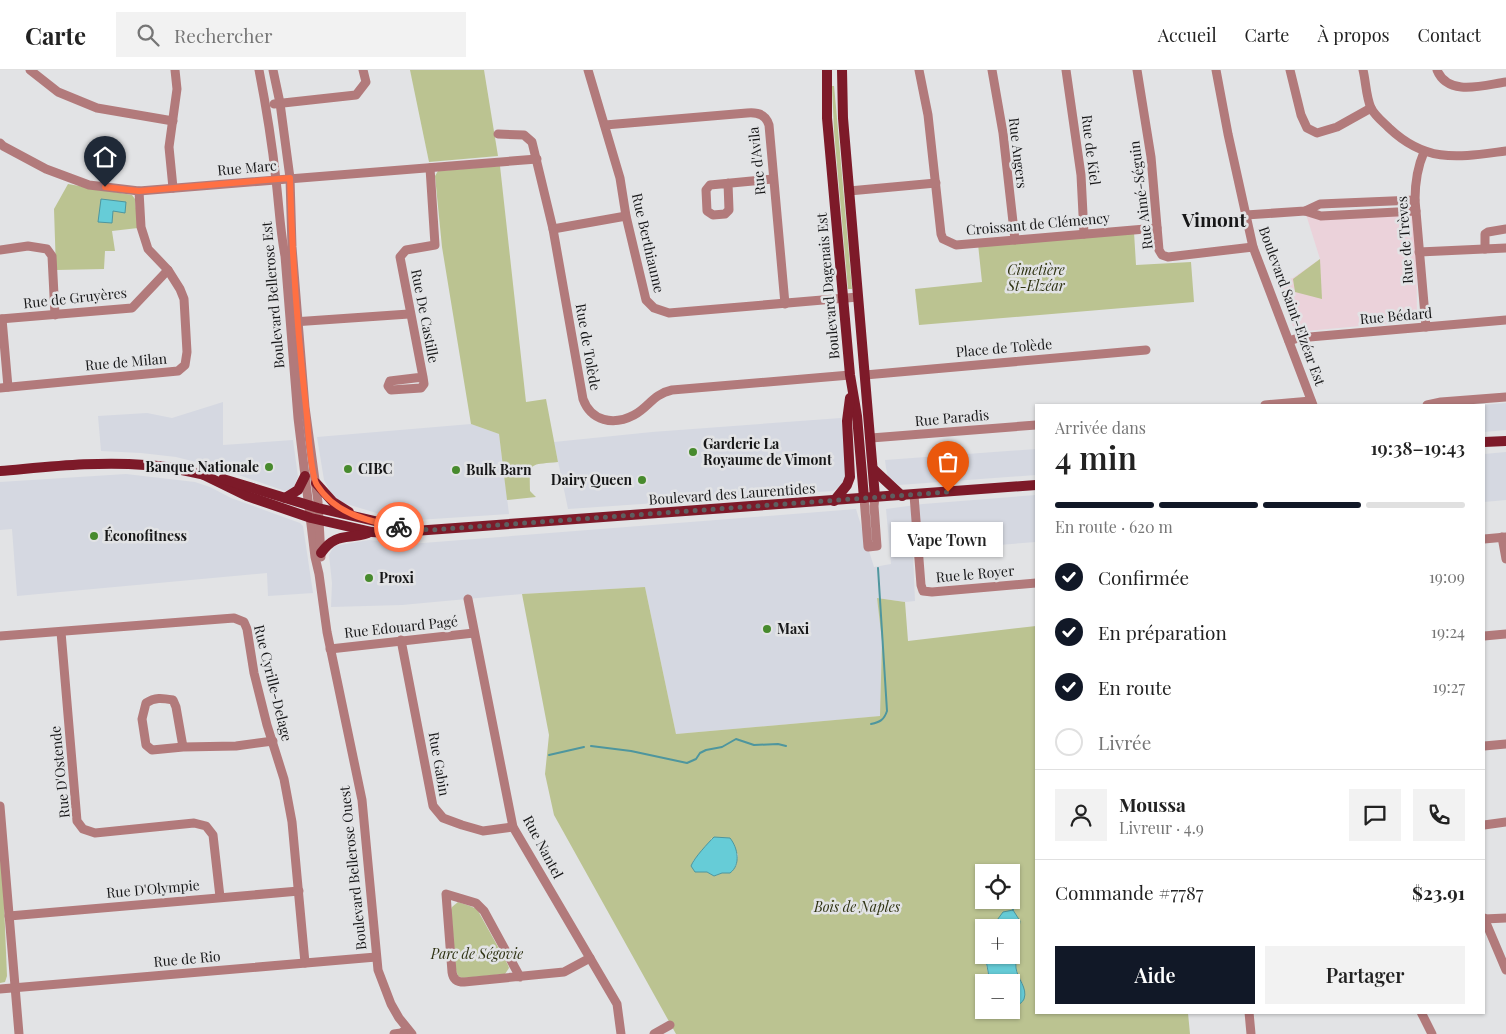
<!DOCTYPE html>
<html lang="fr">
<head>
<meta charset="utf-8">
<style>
  :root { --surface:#fff; --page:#f2f2f2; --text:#222; --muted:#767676; --line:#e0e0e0; --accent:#111827 }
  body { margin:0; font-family:"Playfair Display",serif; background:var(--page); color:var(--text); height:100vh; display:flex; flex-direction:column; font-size:19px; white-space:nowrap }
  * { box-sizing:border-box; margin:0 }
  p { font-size:16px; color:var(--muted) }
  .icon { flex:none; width:28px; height:28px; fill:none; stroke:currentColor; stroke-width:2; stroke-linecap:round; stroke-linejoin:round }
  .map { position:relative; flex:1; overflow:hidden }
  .drawer { position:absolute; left:1035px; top:334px; width:450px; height:610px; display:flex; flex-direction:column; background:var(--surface); border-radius:0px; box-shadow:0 1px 4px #0004 }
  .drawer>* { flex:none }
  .tools { position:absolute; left:975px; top:794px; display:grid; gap:10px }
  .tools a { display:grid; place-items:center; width:45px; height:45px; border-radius:0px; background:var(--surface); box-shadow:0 1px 4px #0004; font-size:25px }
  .pin { position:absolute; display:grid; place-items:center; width:42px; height:42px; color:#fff; margin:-51px -21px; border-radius:50% 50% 50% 0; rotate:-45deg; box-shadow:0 0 5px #0007 }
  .pin .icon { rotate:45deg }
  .courier { position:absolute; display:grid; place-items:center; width:50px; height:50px; margin:-25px; border:4px solid #ff7043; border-radius:50%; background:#fff; color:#222; box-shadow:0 1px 6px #0007 }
  .bubble { position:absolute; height:35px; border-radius:0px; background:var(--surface); box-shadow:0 1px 4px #0004; font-size:16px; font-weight:600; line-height:35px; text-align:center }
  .overview em { font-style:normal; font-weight:600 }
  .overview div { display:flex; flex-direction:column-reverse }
  .overview { display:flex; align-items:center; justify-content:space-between; height:85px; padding:0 20px }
  h1 { font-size:32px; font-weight:600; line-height:38px }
  .bar { display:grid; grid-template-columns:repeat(4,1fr); gap:8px 5px; align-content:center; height:60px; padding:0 20px }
  .bar i { height:6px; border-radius:4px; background:var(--line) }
  .bar .on { background:var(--accent) }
  .bar p { grid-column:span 4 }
  .line { display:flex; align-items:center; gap:12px; padding:0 20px; border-top:1px solid var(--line) }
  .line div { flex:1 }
  .round { display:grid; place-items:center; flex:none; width:52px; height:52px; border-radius:0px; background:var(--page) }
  ol { padding:0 20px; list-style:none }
  li { display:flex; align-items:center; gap:15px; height:55px }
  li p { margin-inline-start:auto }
  li .icon { padding:5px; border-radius:50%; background:var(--accent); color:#fff; stroke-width:4 }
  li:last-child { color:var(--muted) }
  li i { width:28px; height:28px; border:2px solid var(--line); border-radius:50% }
  .primary-button { display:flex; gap:10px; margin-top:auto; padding:10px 20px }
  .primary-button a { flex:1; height:58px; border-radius:0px; background:var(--accent); color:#fff; font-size:20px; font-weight:600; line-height:58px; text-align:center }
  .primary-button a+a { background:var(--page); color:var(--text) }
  header { display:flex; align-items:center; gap:30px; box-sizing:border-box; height:70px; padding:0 25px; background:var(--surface); border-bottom:1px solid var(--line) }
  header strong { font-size:24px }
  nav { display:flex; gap:28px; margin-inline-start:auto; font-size:18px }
  .search { width:350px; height:45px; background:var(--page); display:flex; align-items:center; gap:12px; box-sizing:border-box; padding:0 18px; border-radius:0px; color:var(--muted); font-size:19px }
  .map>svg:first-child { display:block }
  .built { fill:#d5d8e1 }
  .education { fill:#ebd2da }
  .green { fill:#bbc391; fill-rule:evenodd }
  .water { fill:#66ccd7; stroke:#4e969e }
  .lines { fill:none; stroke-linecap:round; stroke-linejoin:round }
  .stream { stroke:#4e969e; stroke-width:2 }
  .minor { stroke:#b27a7b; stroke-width:9 }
  .major { stroke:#7d1a29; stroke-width:10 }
  .done { stroke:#5e5e60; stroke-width:5; stroke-dasharray:0 9 }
  .route { stroke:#ff7043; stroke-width:6 }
  .poi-dot { fill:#478a2d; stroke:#e2e3e5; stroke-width:2 }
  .labels { text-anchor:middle; stroke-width:5; stroke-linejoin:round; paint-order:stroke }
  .street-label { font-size:14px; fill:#171718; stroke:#e2e3e5 }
  .park-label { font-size:14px; font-style:italic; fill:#2e3212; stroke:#e2e3e5 }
  .poi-label { font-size:14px; font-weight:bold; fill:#171718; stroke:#e2e3e5; text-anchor:start }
  .district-label { font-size:19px; font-weight:bold; fill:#171718; stroke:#e2e3e5 }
</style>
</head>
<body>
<header>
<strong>Carte</strong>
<div class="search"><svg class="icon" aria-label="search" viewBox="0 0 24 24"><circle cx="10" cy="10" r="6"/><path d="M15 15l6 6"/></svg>Rechercher</div>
<nav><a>Accueil</a><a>Carte</a><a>À propos</a><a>Contact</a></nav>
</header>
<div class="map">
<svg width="1506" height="964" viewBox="0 0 1506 964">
  <rect width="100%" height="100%" fill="#e2e3e5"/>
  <g class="built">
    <path d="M223,332V375L293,370L298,407L293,419L285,421L216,397L176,387L141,383L101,381L98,346L147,343L172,348Z"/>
    <path d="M1506,333V360L1484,362V335H1481Z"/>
    <path d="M841,348L845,381V409L840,416L833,421L568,439L554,372L652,362Z"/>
    <path d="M471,354L499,364L509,444L417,450L383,445L340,432L331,423L324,410L317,367Z"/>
    <path d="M1036,379V405L899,415L888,407L886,398L885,390Z"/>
    <path d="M1506,382V430L1484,432V384Z"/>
    <path d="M126,404L195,412L210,417L231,428L300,453L303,456L313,523L268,526L267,503L17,526L12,459L0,460V412Z"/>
    <path d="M1036,425V472L924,481L913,485L915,531L905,532L877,528L882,571L881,646L676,664L645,517L522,524L402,535L331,537L332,513L329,485L334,476L369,470L410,474L856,439L874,497L891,494L886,439L923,434Z"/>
  </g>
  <path class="education" d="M1305,141L1321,146L1416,141L1417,249L1416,251L1295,262L1277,212L1293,208L1320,189Z"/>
  <g class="green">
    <path d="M410,0H484L498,86L429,92Z"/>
    <path d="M832,16H834L836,37L852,219H848L834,61Z"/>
    <path d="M500,96L526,332L546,329L558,392C530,395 529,391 530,421L536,427L507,430L499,364L471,354L442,177L435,106L438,101Z"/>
    <path d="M68,114L132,125L135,129L138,158L112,161L115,181H105L104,199L56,200L54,139Z"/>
    <path d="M1134,162L1136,195L1191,192L1194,232L919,255L915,219L982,212L978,174Z"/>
    <path d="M1320,189L1322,229L1295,222L1293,209Z"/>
    <path d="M645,517L676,664L880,646L882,571L877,528L905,532L908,571L1036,556V942L1188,943L1190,964H676L554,745L545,704L549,665L522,524ZM712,768L738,784L736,796L717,805L714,806L707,802H695L693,791L707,776ZM984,802H1011V830H984ZM1020,851L1017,873L1016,900L1023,915L1016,937L1011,938V940H984V912H990L984,885V858L992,857L994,853Z"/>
    <path d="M0,737L7,906L5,912L0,913Z"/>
    <path d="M458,832L470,836L477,839L508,895L509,898L505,904L463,908L458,906L456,900L451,840L452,837Z"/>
  </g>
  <g class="water">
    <path d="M101,129L126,132L125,143L113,141L112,153L98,152Z"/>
    <path d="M714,767L730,768C738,778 741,795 730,803H722L714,806L707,802H695L691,796C694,788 708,773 714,767Z"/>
    <path d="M1013,840L1020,851C1018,866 1015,883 1016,898C1017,908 1028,918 1024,929C1023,932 1018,935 1016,937L1011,938V912H990L985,885H1011V858L992,857L1003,842Z"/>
  </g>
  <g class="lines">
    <g class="stream">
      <path d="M871,654C880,652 884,650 887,641L878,498"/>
      <path d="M591,676L631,681L687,693L696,689L700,683L706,680L722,677L736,669L754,675L778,674L786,676"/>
      <path d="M549,685L584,677"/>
      <path d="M1011,827L1013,840"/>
    </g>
    <g class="minor">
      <path d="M30,0L58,22L97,38L173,51"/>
      <path d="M259,0C266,36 272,73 276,110C279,135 280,160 285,186L298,348L315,487L319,504L327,562L362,730L378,900L391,934L399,948L412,964"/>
      <path d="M273,0L280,33L290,108L292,177L298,251L305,337L318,432L321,487"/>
      <path d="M588,0L620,108L626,146L646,230L654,238L669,243L858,227"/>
      <path d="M919,0L928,45L941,164L943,169L956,175L1157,158"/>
      <path d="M992,0L1003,63L1015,170"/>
      <path d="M1066,0L1081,105L1084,164"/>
      <path d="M1137,0L1151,87L1159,180L1162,185L1168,187L1253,177"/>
      <path d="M1216,0L1228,64L1253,177L1313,335"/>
      <path d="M1290,0L1301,45L1307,58L1317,63L1337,57L1371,38"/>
      <path d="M1363,0C1366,12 1366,27 1371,38C1375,46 1383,52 1389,58C1427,94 1459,87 1506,81"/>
      <path d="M1437,0C1448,27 1484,15 1506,12"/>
      <path d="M274,34L356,25L366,12L363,0"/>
      <path d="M605,55L747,43C757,42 766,44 769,55L785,234"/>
      <path d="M498,64L524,65L532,72L553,159L583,329C591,351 613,356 634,345C649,337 653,324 672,320L850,305"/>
      <path d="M0,73L3,76L46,99L89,115L139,121L537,89"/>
      <path d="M1424,82C1417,98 1415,112 1415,130L1426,257"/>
      <path d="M728,113L729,140L725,144L713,145L707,141L706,120L710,115L773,109"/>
      <path d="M173,118L169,77L177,19L175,0"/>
      <path d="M849,121L936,113"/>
      <path d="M1305,141L1321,146L1416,141"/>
      <path d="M1246,145L1305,141L1320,134L1415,130"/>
      <path d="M553,159L626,146"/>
      <path d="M1485,179V164L1488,162L1506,159"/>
      <path d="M0,180L28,176L47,179L52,186L55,245"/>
      <path d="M1419,182L1506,178"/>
      <path d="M0,249L132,238L168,200"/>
      <path d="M2,249L8,317"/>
      <path d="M293,252L409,244"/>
      <path d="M1289,271L1298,268L1506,250"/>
      <path d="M865,305L1146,280"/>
      <path d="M423,307L390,311L388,316L391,320L421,318L424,314L423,307L400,187L406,180L435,175L430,98"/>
      <path d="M0,318L178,301L185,295L187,282L184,229L180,219L168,200L148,179L141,157L139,121"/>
      <path d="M1265,335L1311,331"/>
      <path d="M1427,335L1441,332L1506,327"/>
      <path d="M871,368L1036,355"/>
      <path d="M914,425L921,515L923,521L932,522L1036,513"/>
      <path d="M864,428L868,477L877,476L874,436L875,427"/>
      <path d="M1502,467L1506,489"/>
      <path d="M1484,469L1506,467"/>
      <path d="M468,529L513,757L617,934L621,964"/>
      <path d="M61,562L77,751L83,759L95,763L194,753L206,756L213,765L220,827"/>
      <path d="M0,566L234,548L244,552L247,559L254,603L267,655L284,709L292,752L305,893"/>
      <path d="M1484,566L1506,564"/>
      <path d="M401,570L433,736L443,748L462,755L483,761L513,757"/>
      <path d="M330,579L474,563"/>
      <path d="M1484,676L1506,674"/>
      <path d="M183,677L176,637L173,630C162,628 155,627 146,633L142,649L146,675L152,680L183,677L236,676L273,671"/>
      <path d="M0,736L19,964"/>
      <path d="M1484,755L1506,752"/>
      <path d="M9,846L299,821"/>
      <path d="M1484,848L1506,900"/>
      <path d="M1484,849L1506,848"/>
      <path d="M520,907L484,841L476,833L446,824L452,902C453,909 457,912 464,912L564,902L590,888"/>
      <path d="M0,919L376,887"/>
      <path d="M1249,942L1251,964"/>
      <path d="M1421,942L1432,964"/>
      <path d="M394,964L401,963L407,959"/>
      <path d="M654,964L670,955"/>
    </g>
    <g class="major">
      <path d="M827,0V48L850,305L857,346L864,428"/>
      <path d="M842,0L843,48L875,427"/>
      <path d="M1484,372L1506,371"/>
      <path d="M873,399L902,426"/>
      <path d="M0,401C48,397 97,391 145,395C167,396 188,401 209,406"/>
      <path d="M204,405L247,426L311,448L372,462L387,463L1036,415"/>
      <path d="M223,409L318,438L405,458"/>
      <path d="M316,413L333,432L349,442"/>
      <path d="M285,428L298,420L305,406"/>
      <path d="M834,431L847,415L850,407L847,351L850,328"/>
      <path d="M321,483C336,462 347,470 368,463"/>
    </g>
  </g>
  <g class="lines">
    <path class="done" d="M399,457L430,460L948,422"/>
    <path class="route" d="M105,117L139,121L290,108C292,188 298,268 307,347C308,360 311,406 317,415C335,444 368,451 399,457"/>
  </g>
  <g class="poi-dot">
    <circle cx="693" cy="382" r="5"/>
    <circle cx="269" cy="397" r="5"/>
    <circle cx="348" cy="399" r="5"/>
    <circle cx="456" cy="400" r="5"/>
    <circle cx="642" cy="410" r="5"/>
    <circle cx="94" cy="466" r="5"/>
    <circle cx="369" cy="508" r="5"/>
    <circle cx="767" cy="559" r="5"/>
  </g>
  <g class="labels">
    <g class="street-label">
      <text transform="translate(1091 80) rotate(83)" y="5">Rue de Kiel</text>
      <text transform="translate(1018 83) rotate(83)" y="5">Rue Angers</text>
      <text transform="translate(757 91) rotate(-96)" y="5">Rue d'Avila</text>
      <text transform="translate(247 98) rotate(-5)" y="5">Rue Marc</text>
      <text transform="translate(1141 125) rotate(-97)" y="5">Rue Aimé-Séguin</text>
      <text transform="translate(1038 154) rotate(-5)" y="5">Croissant de Clémency</text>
      <text transform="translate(1405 170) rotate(-94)" y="5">Rue de Trèves</text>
      <text transform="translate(648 173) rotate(77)" y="5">Rue Berthiaume</text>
      <text transform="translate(828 216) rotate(-95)" y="5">Boulevard Dagenais Est</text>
      <text transform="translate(273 225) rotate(-95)" y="5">Boulevard Bellerose Est</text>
      <text transform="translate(75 228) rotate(-6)" y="5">Rue de Gruyères</text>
      <text transform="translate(1292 236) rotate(70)" y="5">Boulevard Saint-Elzéar Est</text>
      <text transform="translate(425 246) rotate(79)" y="5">Rue De Castille</text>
      <text transform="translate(1396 246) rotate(-5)" y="5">Rue Bédard</text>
      <text transform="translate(588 277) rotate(80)" y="5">Rue de Tolède</text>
      <text transform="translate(1004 278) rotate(-5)" y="5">Place de Tolède</text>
      <text transform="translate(126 292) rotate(-5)" y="5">Rue de Milan</text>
      <text transform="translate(952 348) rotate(-5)" y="5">Rue Paradis</text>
      <text transform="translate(732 424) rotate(-4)" y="5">Boulevard des Laurentides</text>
      <text transform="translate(975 504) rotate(-5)" y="5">Rue le Royer</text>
      <text transform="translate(401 557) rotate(-6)" y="5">Rue Edouard Pagé</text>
      <text transform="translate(273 613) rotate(76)" y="5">Rue Cyrille-Delage</text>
      <text transform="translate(439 694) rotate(80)" y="5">Rue Gabin</text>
      <text transform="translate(60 702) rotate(-96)" y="5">Rue D'Ostende</text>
      <text transform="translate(543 777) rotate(62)" y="5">Rue Nantel</text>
      <text transform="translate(353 798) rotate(-96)" y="5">Boulevard Bellerose Ouest</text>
      <text transform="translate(153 819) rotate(-5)" y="5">Rue D'Olympie</text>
      <text transform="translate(187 889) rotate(-5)" y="5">Rue de Rio</text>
    </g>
    <g class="park-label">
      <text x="1036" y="205">Cimetière<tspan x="1036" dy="16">St-Elzéar</tspan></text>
      <text x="857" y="842">Bois de Naples</text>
      <text x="477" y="889">Parc de Ségovie</text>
    </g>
    <g class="poi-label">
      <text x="703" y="379">Garderie La<tspan x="703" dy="16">Royaume de Vimont</tspan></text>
      <text x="259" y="402" text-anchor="end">Banque Nationale</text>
      <text x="358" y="404">CIBC</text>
      <text x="466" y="405">Bulk Barn</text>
      <text x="632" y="415" text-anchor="end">Dairy Queen</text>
      <text x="104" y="471">Éconofitness</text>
      <text x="379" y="513">Proxi</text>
      <text x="777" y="564">Maxi</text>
    </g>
    <g class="district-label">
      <text x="1214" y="157">Vimont</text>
    </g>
  </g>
</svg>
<div class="tools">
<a><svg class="icon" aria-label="locate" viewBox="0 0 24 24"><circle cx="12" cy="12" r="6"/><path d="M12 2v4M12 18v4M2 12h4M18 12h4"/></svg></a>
<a>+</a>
<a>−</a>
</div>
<div class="pin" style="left:948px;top:422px;background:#ea580c"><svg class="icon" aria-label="bag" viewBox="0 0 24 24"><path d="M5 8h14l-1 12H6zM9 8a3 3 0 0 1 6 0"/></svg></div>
<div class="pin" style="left:105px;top:117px;background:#1f2937"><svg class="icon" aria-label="home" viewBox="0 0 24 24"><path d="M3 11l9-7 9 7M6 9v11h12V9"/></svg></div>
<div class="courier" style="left:399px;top:457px"><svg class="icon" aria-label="bike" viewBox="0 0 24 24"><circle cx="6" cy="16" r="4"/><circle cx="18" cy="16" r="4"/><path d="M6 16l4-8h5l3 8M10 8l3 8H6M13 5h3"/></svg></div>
<div class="bubble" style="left:891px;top:452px;width:112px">Vape Town</div>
<section class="drawer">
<div class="overview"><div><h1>4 min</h1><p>Arrivée dans</p></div><em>19:38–19:43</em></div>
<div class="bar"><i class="on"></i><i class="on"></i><i class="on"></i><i></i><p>En route · 620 m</p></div>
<ol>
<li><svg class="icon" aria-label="check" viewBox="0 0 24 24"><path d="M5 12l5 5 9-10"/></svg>Confirmée<p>19:09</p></li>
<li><svg class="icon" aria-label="check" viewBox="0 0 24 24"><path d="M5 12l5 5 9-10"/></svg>En préparation<p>19:24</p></li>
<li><svg class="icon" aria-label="check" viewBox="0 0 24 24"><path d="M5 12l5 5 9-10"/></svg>En route<p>19:27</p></li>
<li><i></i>Livrée</li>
</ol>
<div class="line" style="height:90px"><a class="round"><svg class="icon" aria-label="person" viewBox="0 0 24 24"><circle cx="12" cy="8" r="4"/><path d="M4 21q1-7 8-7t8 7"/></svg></a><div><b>Moussa</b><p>Livreur · 4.9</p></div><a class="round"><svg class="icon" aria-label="chat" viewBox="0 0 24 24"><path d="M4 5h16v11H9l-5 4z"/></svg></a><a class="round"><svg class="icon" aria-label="phone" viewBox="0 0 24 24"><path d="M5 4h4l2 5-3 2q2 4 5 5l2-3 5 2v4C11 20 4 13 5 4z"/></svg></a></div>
<div class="line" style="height:65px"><div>Commande #7787</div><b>$23.91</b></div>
<div class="primary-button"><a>Aide</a><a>Partager</a></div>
</section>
</div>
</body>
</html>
